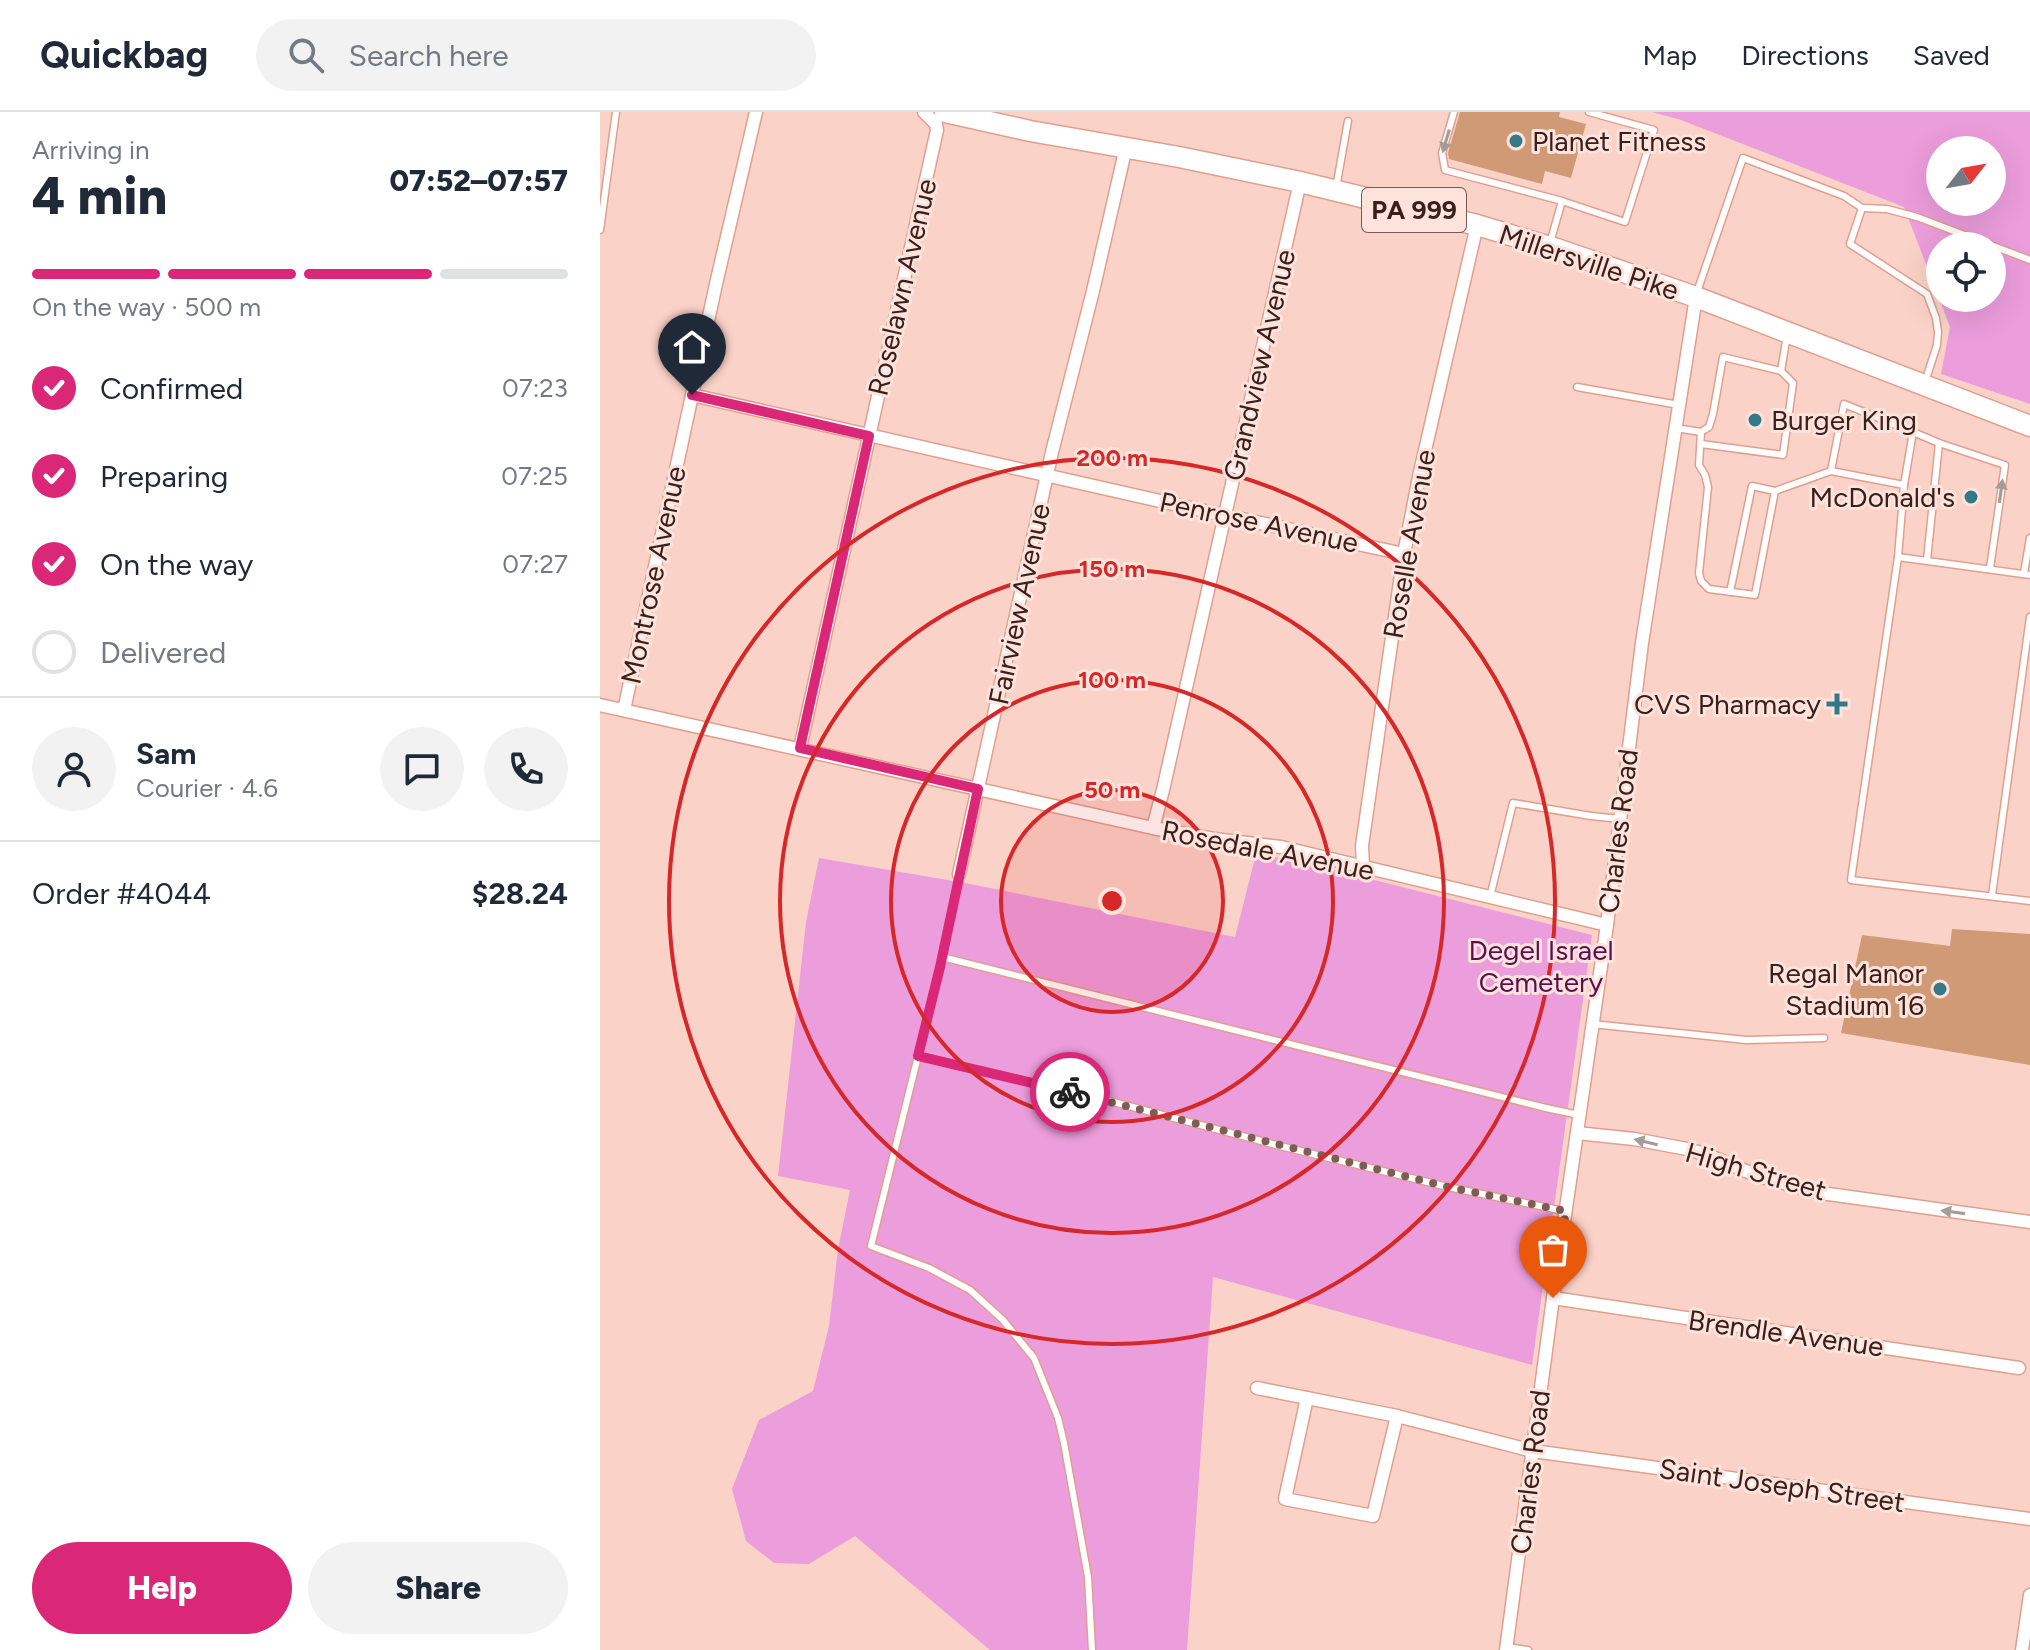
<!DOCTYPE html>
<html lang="en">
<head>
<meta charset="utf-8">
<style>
  :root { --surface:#fff; --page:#f2f2f3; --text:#1f2937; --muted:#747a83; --line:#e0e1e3; --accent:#db2777 }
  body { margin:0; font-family:Figtree,sans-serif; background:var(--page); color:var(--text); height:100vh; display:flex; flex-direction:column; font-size:30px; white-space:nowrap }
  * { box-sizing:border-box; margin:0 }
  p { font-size:26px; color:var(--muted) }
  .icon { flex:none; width:44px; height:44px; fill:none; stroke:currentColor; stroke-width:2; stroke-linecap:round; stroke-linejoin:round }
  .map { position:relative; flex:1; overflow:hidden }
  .drawer { display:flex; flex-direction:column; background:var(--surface); width:600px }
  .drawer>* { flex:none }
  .needle { width:52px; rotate:59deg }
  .buttons { position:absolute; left:1326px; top:24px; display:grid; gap:16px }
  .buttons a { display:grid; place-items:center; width:80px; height:80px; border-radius:50%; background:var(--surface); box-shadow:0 8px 32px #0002; font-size:40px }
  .pin { position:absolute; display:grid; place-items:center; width:68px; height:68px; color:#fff; margin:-82px -34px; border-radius:50% 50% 50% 0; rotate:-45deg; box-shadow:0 0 8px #0007 }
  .pin .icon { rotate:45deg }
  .courier { position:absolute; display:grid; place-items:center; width:80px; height:80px; margin:-40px; border:6px solid #db2777; border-radius:50%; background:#fff; color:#222; box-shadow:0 2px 10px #0007 }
  .summary em { font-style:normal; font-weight:800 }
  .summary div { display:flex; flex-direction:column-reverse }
  .summary { display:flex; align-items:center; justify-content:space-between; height:136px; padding:0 32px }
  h1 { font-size:52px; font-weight:800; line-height:60px }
  .bar { display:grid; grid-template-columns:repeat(4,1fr); gap:12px 8px; align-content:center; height:96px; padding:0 32px }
  .bar i { height:10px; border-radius:6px; background:var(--line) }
  .bar .current { background:var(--accent) }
  .bar p { grid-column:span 4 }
  .line { display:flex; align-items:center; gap:20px; padding:0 32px; border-top:2px solid var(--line) }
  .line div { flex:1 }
  .round { display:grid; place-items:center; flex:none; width:84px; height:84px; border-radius:42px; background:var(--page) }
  ol { padding:0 32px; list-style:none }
  li { display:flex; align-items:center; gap:24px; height:88px }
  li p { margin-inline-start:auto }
  li .icon { padding:8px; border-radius:50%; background:var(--accent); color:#fff; stroke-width:4 }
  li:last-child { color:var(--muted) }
  li i { width:44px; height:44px; border:4px solid var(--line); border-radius:50% }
  .button { display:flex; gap:16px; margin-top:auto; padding:16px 32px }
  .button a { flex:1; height:92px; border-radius:48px; background:var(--accent); color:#fff; font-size:32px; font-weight:800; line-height:92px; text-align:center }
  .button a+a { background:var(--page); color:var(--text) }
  header { display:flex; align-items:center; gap:48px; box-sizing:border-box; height:112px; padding:0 40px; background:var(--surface); border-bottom:2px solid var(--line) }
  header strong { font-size:38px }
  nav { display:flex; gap:44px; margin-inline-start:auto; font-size:28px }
  .search { width:560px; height:72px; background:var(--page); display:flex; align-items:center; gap:20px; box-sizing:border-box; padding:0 28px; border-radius:44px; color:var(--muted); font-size:30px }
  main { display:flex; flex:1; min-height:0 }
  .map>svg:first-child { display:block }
  .green { fill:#ec9ddc; fill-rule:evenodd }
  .building { fill:#d09a77 }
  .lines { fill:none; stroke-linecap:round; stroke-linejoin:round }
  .lane-casing { stroke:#e09f8f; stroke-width:9 }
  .street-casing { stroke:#e09f8f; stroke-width:15 }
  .primary-casing { stroke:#e09f8f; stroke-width:23 }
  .lane { stroke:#fff; stroke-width:6 }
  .street { stroke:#fff; stroke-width:12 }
  .primary { stroke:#fff; stroke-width:20 }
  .oneway { fill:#a69b98 }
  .done { stroke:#7d5e57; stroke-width:8; stroke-dasharray:0 14.4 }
  .route { stroke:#db2777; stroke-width:10 }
  .ring { fill:none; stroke:#d62828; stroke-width:4 }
  .poi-dot { fill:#357988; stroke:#fee3dc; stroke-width:3 }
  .labels { text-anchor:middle; stroke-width:6; stroke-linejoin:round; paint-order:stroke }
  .shield { fill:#fee3dc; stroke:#745a54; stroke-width:2 }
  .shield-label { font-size:26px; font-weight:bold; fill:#39201a }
  .poi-label { font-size:28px; fill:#39201a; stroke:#fee3dc; text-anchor:end }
  .street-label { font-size:28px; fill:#39201a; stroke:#fee3dc }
  .park-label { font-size:28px; fill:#5e0d53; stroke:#fee3dc }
  .centre { fill:#d62828; stroke:#fee3dc; stroke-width:4 }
  .ring-label { font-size:24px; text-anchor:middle; font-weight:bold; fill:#d62828; stroke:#fee3dc; stroke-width:6; stroke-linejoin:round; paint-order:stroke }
</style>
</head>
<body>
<header>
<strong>Quickbag</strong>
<div class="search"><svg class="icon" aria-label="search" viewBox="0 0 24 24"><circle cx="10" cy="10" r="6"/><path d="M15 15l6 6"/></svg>Search here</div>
<nav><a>Map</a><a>Directions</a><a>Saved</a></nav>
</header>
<main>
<section class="drawer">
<div class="summary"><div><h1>4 min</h1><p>Arriving in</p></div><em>07:52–07:57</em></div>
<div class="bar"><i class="current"></i><i class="current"></i><i class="current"></i><i></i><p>On the way · 500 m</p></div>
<ol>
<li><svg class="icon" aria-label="check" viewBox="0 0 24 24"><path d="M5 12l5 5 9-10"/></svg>Confirmed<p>07:23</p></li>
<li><svg class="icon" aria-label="check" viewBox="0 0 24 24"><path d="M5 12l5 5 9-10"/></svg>Preparing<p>07:25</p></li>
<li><svg class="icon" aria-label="check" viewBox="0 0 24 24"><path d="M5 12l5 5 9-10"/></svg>On the way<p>07:27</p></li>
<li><i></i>Delivered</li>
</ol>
<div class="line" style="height:144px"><a class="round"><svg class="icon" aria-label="person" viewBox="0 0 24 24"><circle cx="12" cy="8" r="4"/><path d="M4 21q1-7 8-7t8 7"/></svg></a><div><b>Sam</b><p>Courier · 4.6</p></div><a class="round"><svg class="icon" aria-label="chat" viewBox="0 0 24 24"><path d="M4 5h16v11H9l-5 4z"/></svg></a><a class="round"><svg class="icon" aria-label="phone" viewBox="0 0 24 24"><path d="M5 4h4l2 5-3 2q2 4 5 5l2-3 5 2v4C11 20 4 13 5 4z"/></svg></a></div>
<div class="line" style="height:104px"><div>Order #4044</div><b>$28.24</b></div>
<div class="button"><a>Help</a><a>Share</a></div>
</section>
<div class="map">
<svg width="1430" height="1538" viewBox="0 0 1430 1538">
  <rect width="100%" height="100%" fill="#fbd2c8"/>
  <g class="green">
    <path d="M1052,0H1430V292L1341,262L1350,215L1304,95L1081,8ZM1340,38H1392V90H1340ZM1340,134H1392V186H1340Z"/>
    <path d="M656,742L699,749L992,823L932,1253L613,1165L587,1538H390L255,1424L209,1452L174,1451L146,1429L132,1377L159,1308L213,1279L229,1214L238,1137L250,1078L178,1064L206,810L219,746L365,771L635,825Z"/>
  </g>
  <g class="building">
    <path d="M860,0H960L959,5L986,12L971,66L945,59L942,72L849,47L848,41Z"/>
    <path d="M1352,817L1430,822V953L1241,921L1262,823L1350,834Z"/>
  </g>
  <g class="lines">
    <defs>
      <g id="lane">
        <path d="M854,0L842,41L845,58L962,89L950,131"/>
        <path d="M736,76L748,9"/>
        <path d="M962,89L1025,110L1054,18L989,0"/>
        <path d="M1262,96L1250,132L1327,182L1336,206L1338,220L1337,233L1325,270"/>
        <path d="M0,118L16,0"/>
        <path d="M1097,180L1143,46L1244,84L1262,96L1287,97L1317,105L1430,148"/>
        <path d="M1181,259L1187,223"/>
        <path d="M977,275L1079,293"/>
        <path d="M1076,316L1101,320L1109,315L1113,302L1123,245L1181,259L1193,271L1183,343L1101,332"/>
        <path d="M1101,320L1099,353L1105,363L1108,375L1099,461L1101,469L1109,477L1155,483L1175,379L1231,359L1304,373L1313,320L1339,331L1405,353L1390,456"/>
        <path d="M1231,359L1244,292L1313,320"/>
        <path d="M1298,445L1304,373"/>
        <path d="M1327,448L1339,331"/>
        <path d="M1424,461L1430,426"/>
        <path d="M1430,463L1298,445L1251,768L1430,789"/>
        <path d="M1130,480L1152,374L1175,379"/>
        <path d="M359,762L340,855L271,1134L329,1156L370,1178L403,1208L434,1246L458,1306L464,1331L488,1465L492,1538"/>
        <path d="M1392,783L1430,505"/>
        <path d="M890,785L913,691L991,704L1020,707"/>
        <path d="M342,845L946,996L979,1003"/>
        <path d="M992,912L1146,928L1224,926"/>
        <path d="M318,944L506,988L676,1033L848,1075L964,1099"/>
        <path d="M907,1535L928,1538"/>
      </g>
      <g id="street">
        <path d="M92,283L591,396L804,442"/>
        <path d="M0,593L553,716L614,727L681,735L1007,813"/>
        <path d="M24,598L116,172L156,0"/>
        <path d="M200,636L337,18L336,12L324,0"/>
        <path d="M553,716L563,678L700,70"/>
        <path d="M763,755L762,734L804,442L820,360L877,113"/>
        <path d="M359,762L452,340L493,179L526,35"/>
        <path d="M977,1021L1034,1027L1087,1037L1105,1042L1158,1064L1221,1081L1430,1110"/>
        <path d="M953,1186L1419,1256"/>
        <path d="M657,1276L797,1304L933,1339L1430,1407"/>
        <path d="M707,1286L685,1387L773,1404L797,1304"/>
        <path d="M906,1538L953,1186L1007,813L1042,531L1096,185"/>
        <path d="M1422,1538L1430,1483"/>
      </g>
      <path id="primary" d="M345,0L430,19L579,45L700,70L877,113L957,137L1096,185L1430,314"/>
    </defs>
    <use href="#lane" class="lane-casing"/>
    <use href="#street" class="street-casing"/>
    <use href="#primary" class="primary-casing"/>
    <use href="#lane" class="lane"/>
    <use href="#street" class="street"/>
    <use href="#primary" class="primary"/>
  </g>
  <defs><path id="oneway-solid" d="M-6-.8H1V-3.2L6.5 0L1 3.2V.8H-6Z" transform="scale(2)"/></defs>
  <g class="oneway">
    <use href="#oneway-solid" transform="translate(846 29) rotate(106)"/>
    <use href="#oneway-solid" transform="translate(1401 379) rotate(-82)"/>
    <use href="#oneway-solid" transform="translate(1046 1030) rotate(-167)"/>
    <use href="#oneway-solid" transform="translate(1353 1100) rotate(-172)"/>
  </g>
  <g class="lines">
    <path class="done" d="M470,980L848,1075L966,1099L953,1186"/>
    <path class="route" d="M92,283L269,324L200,636L378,677L340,855L318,944L470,980"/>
  </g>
  <circle cx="512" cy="789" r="111" fill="#d62828" fill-opacity=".12"/>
  <g class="ring">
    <circle cx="512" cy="789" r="111"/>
    <circle cx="512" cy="789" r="221"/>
    <circle cx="512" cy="789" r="332"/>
    <circle cx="512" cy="789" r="443"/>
  </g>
  <g class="poi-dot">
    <circle cx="916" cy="29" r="8"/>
    <circle cx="1155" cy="308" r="8"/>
    <circle cx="1371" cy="385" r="8"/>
    <path d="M1233 580h8v8h8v8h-8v8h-8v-8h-8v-8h8z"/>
    <circle cx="1340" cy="877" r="8"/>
  </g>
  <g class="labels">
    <rect class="shield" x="762" y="76" width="104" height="44" rx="6"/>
    <g class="shield-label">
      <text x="814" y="107">PA 999</text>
    </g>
    <g class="poi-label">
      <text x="932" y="39" text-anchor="start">Planet Fitness</text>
      <text x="1171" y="318" text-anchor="start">Burger King</text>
      <text x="1355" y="395">McDonald's</text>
      <text x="1221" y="602">CVS Pharmacy</text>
      <text x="1324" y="871">Regal Manor<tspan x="1324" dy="32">Stadium 16</tspan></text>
    </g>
    <g class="street-label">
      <text transform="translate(989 150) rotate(18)" y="10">Millersville Pike</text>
      <text transform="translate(302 175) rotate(-77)" y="10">Roselawn Avenue</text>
      <text transform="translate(659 253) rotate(-77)" y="10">Grandview Avenue</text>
      <text transform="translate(659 410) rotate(12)" y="10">Penrose Avenue</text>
      <text transform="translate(809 432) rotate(-80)" y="10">Roselle Avenue</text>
      <text transform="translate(53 463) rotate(-78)" y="10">Montrose Avenue</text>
      <text transform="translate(419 492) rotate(-78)" y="10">Fairview Avenue</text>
      <text transform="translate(1018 719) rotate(-83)" y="10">Charles Road</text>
      <text transform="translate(668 738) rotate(11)" y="10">Rosedale Avenue</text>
      <text transform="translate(1156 1059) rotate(16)" y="10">High Street</text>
      <text transform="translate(1186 1221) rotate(8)" y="10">Brendle Avenue</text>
      <text transform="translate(930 1360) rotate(-83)" y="10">Charles Road</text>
      <text transform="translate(1182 1373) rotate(8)" y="10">Saint Joseph Street</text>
    </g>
    <g class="park-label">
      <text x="941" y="848">Degel Israel<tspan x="941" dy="32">Cemetery</tspan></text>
    </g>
  </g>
  <circle cx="512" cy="789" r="12" class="centre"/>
  <g class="ring-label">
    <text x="512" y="354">200 m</text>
    <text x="512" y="465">150 m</text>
    <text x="512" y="576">100 m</text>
    <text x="512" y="686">50 m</text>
  </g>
</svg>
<div class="buttons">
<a><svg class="needle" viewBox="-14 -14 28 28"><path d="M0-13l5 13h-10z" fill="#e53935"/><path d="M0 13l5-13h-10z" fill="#747a83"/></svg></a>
<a><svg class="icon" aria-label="locate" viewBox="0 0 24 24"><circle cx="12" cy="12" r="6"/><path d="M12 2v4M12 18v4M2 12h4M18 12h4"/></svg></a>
</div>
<div class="pin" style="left:953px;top:1186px;background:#ea580c"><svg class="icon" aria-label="bag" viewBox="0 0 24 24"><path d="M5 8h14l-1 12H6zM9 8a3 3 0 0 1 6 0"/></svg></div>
<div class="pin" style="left:92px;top:283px;background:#1f2937"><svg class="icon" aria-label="home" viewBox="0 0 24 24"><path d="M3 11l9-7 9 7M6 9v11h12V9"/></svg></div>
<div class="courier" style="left:470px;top:980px"><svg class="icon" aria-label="bike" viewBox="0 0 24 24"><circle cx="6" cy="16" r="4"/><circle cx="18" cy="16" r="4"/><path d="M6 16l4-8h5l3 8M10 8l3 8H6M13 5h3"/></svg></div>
</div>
</main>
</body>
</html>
